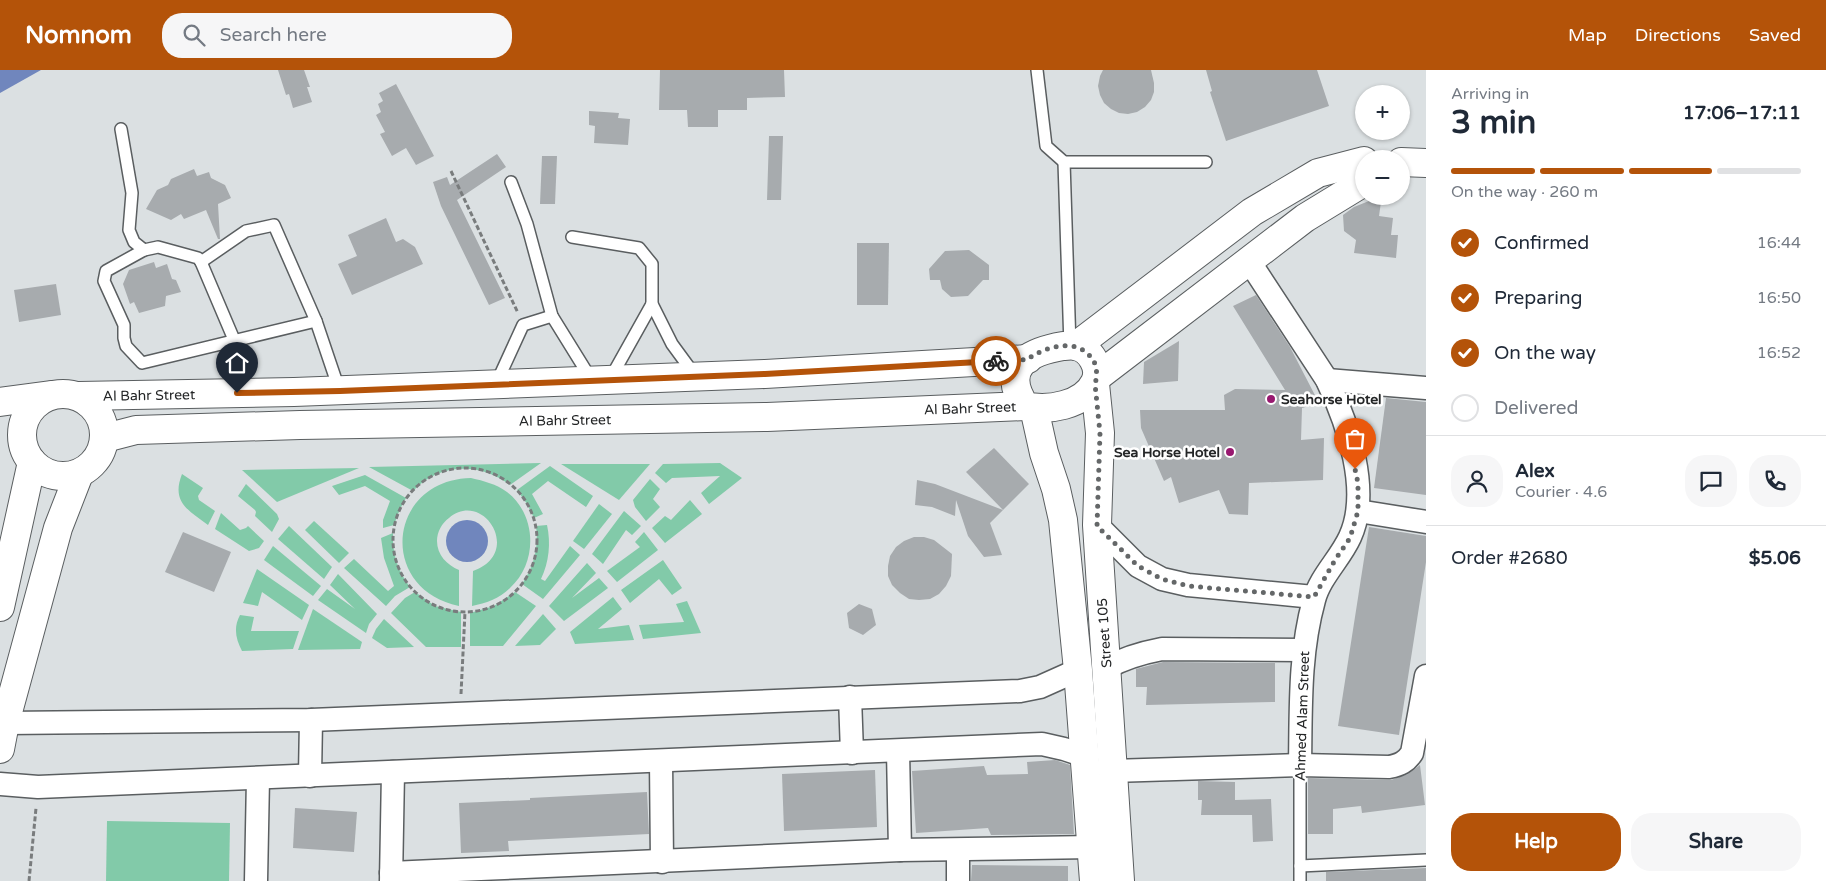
<!DOCTYPE html>
<html lang="en">
<head>
<meta charset="utf-8">
<style>
  :root { --surface:#fff; --page:#f6f6f7; --text:#1f2937; --muted:#747a83; --line:#e0e1e3; --accent:#b45309 }
  body { margin:0; font-family:"Varela Round",sans-serif; background:var(--page); color:var(--text); height:100vh; display:flex; flex-direction:column; font-size:19px; white-space:nowrap }
  * { box-sizing:border-box; margin:0 }
  p { font-size:16px; color:var(--muted) }
  .icon { flex:none; width:28px; height:28px; fill:none; stroke:currentColor; stroke-width:2; stroke-linecap:round; stroke-linejoin:round }
  .map { position:relative; flex:1; overflow:hidden }
  .panel { display:flex; flex-direction:column; background:var(--surface); width:400px }
  .panel>* { flex:none }
  .controls { position:absolute; left:1355px; top:15px; display:grid; gap:10px }
  .controls a { display:grid; place-items:center; width:55px; height:55px; border-radius:50%; background:var(--surface); box-shadow:0 1px 4px #0004; font-size:25px }
  .pin { position:absolute; display:grid; place-items:center; width:42px; height:42px; color:#fff; margin:-51px -21px; border-radius:50% 50% 50% 0; rotate:-45deg; box-shadow:0 0 5px #0007 }
  .pin .icon { rotate:45deg }
  .courier { position:absolute; display:grid; place-items:center; width:50px; height:50px; margin:-25px; border:4px solid #b45309; border-radius:50%; background:#fff; color:#222; box-shadow:0 1px 6px #0007 }
  .summary em { font-style:normal; font-weight:800 }
  .summary div { display:flex; flex-direction:column-reverse }
  .summary { display:flex; align-items:center; justify-content:space-between; height:85px; padding:0 25px }
  h1 { font-size:32px; font-weight:800; line-height:38px }
  .bar { display:grid; grid-template-columns:repeat(4,1fr); gap:8px 5px; align-content:center; height:60px; padding:0 25px }
  .bar i { height:6px; border-radius:4px; background:var(--line) }
  .bar .selected { background:var(--accent) }
  .bar p { grid-column:span 4 }
  .line { display:flex; align-items:center; gap:12px; padding:0 25px; border-top:1px solid var(--line) }
  .line div { flex:1 }
  .round { display:grid; place-items:center; flex:none; width:52px; height:52px; border-radius:20px; background:var(--page) }
  ol { padding:0 25px; list-style:none }
  li { display:flex; align-items:center; gap:15px; height:55px }
  li p { margin-inline-start:auto }
  li .icon { padding:5px; border-radius:50%; background:var(--accent); color:#fff; stroke-width:4 }
  li:last-child { color:var(--muted) }
  li i { width:28px; height:28px; border:2px solid var(--line); border-radius:50% }
  .button { display:flex; gap:10px; margin-top:auto; padding:10px 25px }
  .button a { flex:1; height:58px; border-radius:20px; background:var(--accent); color:#fff; font-size:20px; font-weight:800; line-height:58px; text-align:center }
  .button a+a { background:var(--page); color:var(--text) }
  header { display:flex; align-items:center; gap:30px; box-sizing:border-box; height:70px; padding:0 25px; background:var(--accent); color:#fff }
  header strong { font-size:24px }
  nav { display:flex; gap:28px; margin-inline-start:auto; font-size:18px }
  .search { width:350px; height:45px; background:var(--page); display:flex; align-items:center; gap:12px; box-sizing:border-box; padding:0 18px; border-radius:20px; color:var(--muted); font-size:19px }
  main { display:flex; flex:1; min-height:0 }
  .map>svg:first-child { display:block }
  .green { fill:#82caa9 }
  .water { fill:#7086bd }
  .building { fill:#a7abae }
  .lines { fill:none; stroke-linecap:round; stroke-linejoin:round }
  .lane-casing { stroke:#5a5e60; stroke-width:14 }
  .street-casing { stroke:#5a5e60; stroke-width:25 }
  .secondary-casing { stroke:#5a5e60; stroke-width:30 }
  .path { stroke:#797c7d; stroke-width:3; stroke-dasharray:5 2.5; stroke-linecap:butt }
  .lane { stroke:#fff; stroke-width:11 }
  .street { stroke:#fff; stroke-width:22 }
  .secondary { stroke:#fff; stroke-width:28 }
  .done { stroke:#646768; stroke-width:5; stroke-dasharray:0 9 }
  .route { stroke:#b45309; stroke-width:6 }
  .poi-dot { fill:#981970; stroke:#fff; stroke-width:2 }
  .labels { text-anchor:middle; stroke-width:5; stroke-linejoin:round; paint-order:stroke }
  .street-label { font-size:14px; fill:#242627; stroke:#fff }
  .poi-label { font-size:14px; font-weight:bold; fill:#242627; stroke:#fff; text-anchor:start }
</style>
</head>
<body>
<header>
<strong>Nomnom</strong>
<div class="search"><svg class="icon" aria-label="search" viewBox="0 0 24 24"><circle cx="10" cy="10" r="6"/><path d="M15 15l6 6"/></svg>Search here</div>
<nav><a>Map</a><a>Directions</a><a>Saved</a></nav>
</header>
<main>
<div class="map">
<svg width="1426" height="811" viewBox="0 0 1426 811">
  <rect width="100%" height="100%" fill="#dbe0e2"/>
  <g class="green">
    <path d="M541,393L510,415C480,392 439,393 413,421L369,397Z"/>
    <path d="M720,393L742,408L709,434L701,423L720,406L672,408L666,413L655,403L663,394Z"/>
    <path d="M561,394H650L619,430Z"/>
    <path d="M550,396L593,426L586,437L548,411L532,424L543,444L534,448L527,434L517,420Z"/>
    <path d="M359,398L277,432L242,400Z"/>
    <path d="M182,404L203,418L198,426L199,430L215,441L208,455C188,440 171,432 182,404Z"/>
    <path d="M365,405L406,428L400,439L394,455L383,458V450L390,431L365,416L339,425L332,416Z"/>
    <path d="M471,408C484,411 496,414 507,422C537,445 538,493 510,518C499,529 486,533 472,536L473,501C524,483 483,419 449,448C442,453 437,462 437,471C437,485 447,495 459,500V536C377,519 387,410 471,408Z"/>
    <path d="M650,409L660,419L653,429L660,437L646,451L635,437L633,430Z"/>
    <path d="M246,414L277,444L279,449L272,462L255,446L256,442L255,440L238,426Z"/>
    <path d="M690,430L702,444L665,473L652,458L665,446L671,450Z"/>
    <path d="M599,434L612,444L584,479L573,471Z"/>
    <path d="M624,441L641,456L632,465L626,460L603,494L592,484Z"/>
    <path d="M221,443L240,460L246,458L248,456L264,471L259,478L249,481L215,459Z"/>
    <path d="M314,451L349,483L339,493L305,460Z"/>
    <path d="M547,455C551,473 549,492 541,509L545,511L570,476L580,485L543,529L522,514C534,496 539,478 536,456Z"/>
    <path d="M289,456L332,497L324,509L278,469Z"/>
    <path d="M644,462L658,480L617,512L607,501L640,477L635,472Z"/>
    <path d="M393,463C392,484 398,501 410,517L395,526L386,536L344,498L354,489L388,521L394,516L384,488L381,468Z"/>
    <path d="M273,476L321,516L313,526L264,490Z"/>
    <path d="M663,490L682,518L672,525L659,509L630,533L621,520Z"/>
    <path d="M587,493L596,503L572,528L599,508L608,518L564,551L549,536Z"/>
    <path d="M257,499L309,535L302,550L262,522L258,536L243,533Z"/>
    <path d="M338,504L377,544L369,554L366,563L318,530L327,519L355,539L330,515Z"/>
    <path d="M415,522L435,536L461,542V577H426L391,543L405,528Z"/>
    <path d="M515,522L536,536L503,576H470V543L494,536Z"/>
    <path d="M613,527L622,539L598,559L629,555L634,570L575,574L570,562Z"/>
    <path d="M687,531L701,563L643,569L639,555L684,552L676,534Z"/>
    <path d="M313,539L362,572L360,579L298,580Z"/>
    <path d="M543,544L556,559L540,575L515,576Z"/>
    <path d="M240,545L254,547L251,561H299L293,579L242,581C236,569 233,558 240,545Z"/>
    <path d="M384,549L414,577L387,578L372,568L376,559Z"/>
    <path d="M107,751L230,753L229,811H106Z"/>
  </g>
  <g class="water">
    <path d="M0,0H41L0,23Z"/>
    <circle cx="467" cy="471" r="21"/>
  </g>
  <g class="building">
    <path d="M278,0H304L310,17H307L312,32L293,38L289,24L286,25Z"/>
    <path d="M660,0H784L785,27L747,28V40H718V57H688L687,40H659Z"/>
    <path d="M1103,0H1151L1154,13V22L1151,30L1145,37L1137,42L1128,44L1119,43L1111,39L1104,33L1100,25L1098,16L1100,6Z"/>
    <path d="M1206,0H1317L1329,36L1226,71L1210,22L1212,21Z"/>
    <path d="M396,14L434,86L416,95L406,78L392,86L380,64L385,62L376,45L381,42L378,34L383,31L379,23Z"/>
    <path d="M589,41L619,43L618,48L630,49L628,75L594,73L595,56L589,55Z"/>
    <path d="M769,66H783L781,130H767Z"/>
    <path d="M497,84L506,97L457,130L505,228L489,235L441,136L433,112L447,107L450,115Z"/>
    <path d="M542,86H557L555,134H540Z"/>
    <path d="M194,99L197,106L209,102L211,108L225,115L231,128L218,134L220,169H218L206,140L184,149L181,144L171,150L146,139L157,120L168,115L171,109Z"/>
    <path d="M1369,131L1381,132L1379,146L1393,148L1391,165H1398L1396,188L1354,183L1356,170L1344,161L1343,145L1354,137Z"/>
    <path d="M386,148L396,172L403,169L415,177L423,194L352,225L338,194L357,186L348,165Z"/>
    <path d="M857,173H889L888,235H857Z"/>
    <path d="M969,180L989,195V210H983L968,226L951,227L942,219L940,210H930L929,199L945,181Z"/>
    <path d="M154,192L156,198L167,194L172,209L176,210L181,222L166,226L165,236L139,243L134,232L130,234L123,214L129,200Z"/>
    <path d="M56,214L61,245L19,252L14,220Z"/>
    <path d="M1256,225L1290,277L1319,333L1302,338L1301,370L1324,368L1323,410L1249,413L1248,445L1229,444L1219,420L1179,433L1171,407L1164,411L1141,358L1140,340H1225L1224,325L1235,319L1285,320L1233,236Z"/>
    <path d="M1179,271L1178,311L1143,314L1144,292Z"/>
    <path d="M1386,328L1426,332V425L1374,418Z"/>
    <path d="M994,378L1029,414L1003,440L966,402Z"/>
    <path d="M917,410L935,414L1003,440L990,453L1002,485L984,487L968,466L956,430L955,446L932,437L915,435Z"/>
    <path d="M1369,457L1426,466V492L1399,665L1338,656Z"/>
    <path d="M183,462L231,482L214,522L165,502Z"/>
    <path d="M914,467H924L934,470L952,484L951,506L946,516L939,524L930,529L919,530L909,529L900,523L892,515L888,506V496L890,486L896,477L904,471Z"/>
    <path d="M859,534L872,539L876,555L863,565L849,558L847,543Z"/>
    <path d="M1163,592L1275,593V632L1146,635L1147,617H1136V599Z"/>
    <path d="M1055,690L1070,695L1074,764L991,765L988,758L916,763L912,701L984,696L987,705L1028,704L1027,692Z"/>
    <path d="M1420,695L1425,735L1362,743L1361,736L1333,739V764H1308V708L1391,710L1408,704Z"/>
    <path d="M875,700L877,757L784,761L782,704Z"/>
    <path d="M1198,711L1235,712V730L1271,729L1273,771L1253,772L1252,745H1201L1202,730H1198Z"/>
    <path d="M647,722L649,764L508,771L509,781L461,783L459,733L530,730V728Z"/>
    <path d="M295,738L357,742L354,782L293,778Z"/>
    <path d="M972,795L1068,796V811H971Z"/>
    <path d="M1426,798V811H1326V802Z"/>
  </g>
  <g class="lines">
    <defs>
      <g id="lane">
        <path d="M1037,0L1046,76L1064,92H1206"/>
        <path d="M121,59L132,123L129,160L134,172L144,180L158,177L198,188L201,192L246,161L274,155L316,251L339,319"/>
        <path d="M1064,92L1070,276"/>
        <path d="M511,112L527,154L552,246L591,309"/>
        <path d="M572,167L639,178L652,194V234L672,274L694,304"/>
        <path d="M144,180L106,201L104,211L124,255V268L126,276L142,293L316,251"/>
        <path d="M201,192L235,272"/>
        <path d="M610,309L652,234"/>
        <path d="M496,314L523,255L552,246"/>
        <path d="M1300,695V811"/>
        <path d="M1300,796L1426,790"/>
      </g>
      <g id="street">
        <path d="M1249,191L1327,310C1348,354 1371,421 1350,467C1340,489 1320,507 1314,530C1299,584 1301,639 1300,695"/>
        <path d="M1327,310L1426,318"/>
        <path d="M1358,441L1426,452"/>
        <path d="M1097,455L1138,496L1162,509L1188,515L1314,527"/>
        <path d="M1106,598C1124,588 1141,583 1162,579L1303,580"/>
        <path d="M850,627L852,683"/>
        <path d="M5,653L311,650L1020,621L1040,617L1078,600"/>
        <path d="M898,681L900,780"/>
        <path d="M661,691L662,792"/>
        <path d="M1112,701L1300,695L1389,697C1400,695 1406,692 1412,683L1426,606"/>
        <path d="M310,706L311,650"/>
        <path d="M0,714L38,717L1042,674L1064,679L1085,686"/>
        <path d="M958,780V811"/>
        <path d="M391,803L900,780L1092,777"/>
        <path d="M256,811L258,708"/>
        <path d="M391,811L393,702"/>
      </g>
      <g id="secondary">
        <path d="M1401,92L1426,93"/>
        <path d="M1063,276C1067,276 1071,275 1075,276C1090,278 1102,298 1095,312C1084,336 1047,341 1025,336C1000,298 1027,282 1063,276Z"/>
        <path d="M1076,276L1252,142L1318,103L1364,91"/>
        <path d="M1097,307L1305,148L1364,112"/>
        <path d="M1095,314L1100,363L1097,455L1120,811"/>
        <circle cx="63" cy="365" r="41"/>
        <path d="M79,326L294,322L765,304L1028,289"/>
        <path d="M0,332L51,325"/>
        <path d="M1034,338L1044,383L1056,419L1063,450L1078,600L1094,811"/>
        <path d="M105,368L136,360L300,355L767,347L1025,336"/>
        <path d="M0,537L32,392"/>
        <path d="M0,679L5,653L58,458L79,404"/>
      </g>
    </defs>
    <use href="#lane" class="lane-casing"/>
    <use href="#street" class="street-casing"/>
    <use href="#secondary" class="secondary-casing"/>
    <g class="path">
      <path d="M451,101L518,243"/>
      <circle cx="465" cy="470" r="72"/>
      <path d="M461,624L465,542"/>
      <path d="M29,811L36,738"/>
    </g>
    <use href="#lane" class="lane"/>
    <use href="#street" class="street"/>
    <use href="#secondary" class="secondary"/>
  </g>
  <g class="lines">
    <path class="done" d="M996,291C1006,290 1019,291 1028,289C1031,287 1035,284 1038,283C1054,275 1076,271 1089,285C1097,292 1098,304 1095,314L1100,363L1097,456L1138,496L1162,509L1188,516L1314,527L1335,490L1350,468L1358,441V413L1355,399"/>
    <path class="route" d="M237,323L340,321L765,304L996,291"/>
  </g>
  <g class="poi-dot">
    <circle cx="1271" cy="329" r="5"/>
    <circle cx="1230" cy="382" r="5"/>
  </g>
  <g class="labels">
    <g class="street-label">
      <text transform="translate(149 325) rotate(-1)" y="5">Al Bahr Street</text>
      <text transform="translate(970 338) rotate(-2)" y="5">Al Bahr Street</text>
      <text transform="translate(565 350) rotate(-1)" y="5">Al Bahr Street</text>
      <text transform="translate(1104 563) rotate(-94)" y="5">Street 105</text>
      <text transform="translate(1302 646) rotate(-88)" y="5">Ahmed Alam Street</text>
    </g>
    <g class="poi-label">
      <text x="1281" y="334">Seahorse Hotel</text>
      <text x="1220" y="387" text-anchor="end">Sea Horse Hotel</text>
    </g>
  </g>
</svg>
<div class="controls">
<a>+</a>
<a>−</a>
</div>
<div class="pin" style="left:1355px;top:399px;background:#ea580c"><svg class="icon" aria-label="bag" viewBox="0 0 24 24"><path d="M5 8h14l-1 12H6zM9 8a3 3 0 0 1 6 0"/></svg></div>
<div class="pin" style="left:237px;top:323px;background:#1f2937"><svg class="icon" aria-label="home" viewBox="0 0 24 24"><path d="M3 11l9-7 9 7M6 9v11h12V9"/></svg></div>
<div class="courier" style="left:996px;top:291px"><svg class="icon" aria-label="bike" viewBox="0 0 24 24"><circle cx="6" cy="16" r="4"/><circle cx="18" cy="16" r="4"/><path d="M6 16l4-8h5l3 8M10 8l3 8H6M13 5h3"/></svg></div>
</div>
<section class="panel">
<div class="summary"><div><h1>3 min</h1><p>Arriving in</p></div><em>17:06–17:11</em></div>
<div class="bar"><i class="selected"></i><i class="selected"></i><i class="selected"></i><i></i><p>On the way · 260 m</p></div>
<ol>
<li><svg class="icon" aria-label="check" viewBox="0 0 24 24"><path d="M5 12l5 5 9-10"/></svg>Confirmed<p>16:44</p></li>
<li><svg class="icon" aria-label="check" viewBox="0 0 24 24"><path d="M5 12l5 5 9-10"/></svg>Preparing<p>16:50</p></li>
<li><svg class="icon" aria-label="check" viewBox="0 0 24 24"><path d="M5 12l5 5 9-10"/></svg>On the way<p>16:52</p></li>
<li><i></i>Delivered</li>
</ol>
<div class="line" style="height:90px"><a class="round"><svg class="icon" aria-label="person" viewBox="0 0 24 24"><circle cx="12" cy="8" r="4"/><path d="M4 21q1-7 8-7t8 7"/></svg></a><div><b>Alex</b><p>Courier · 4.6</p></div><a class="round"><svg class="icon" aria-label="chat" viewBox="0 0 24 24"><path d="M4 5h16v11H9l-5 4z"/></svg></a><a class="round"><svg class="icon" aria-label="phone" viewBox="0 0 24 24"><path d="M5 4h4l2 5-3 2q2 4 5 5l2-3 5 2v4C11 20 4 13 5 4z"/></svg></a></div>
<div class="line" style="height:65px"><div>Order #2680</div><b>$5.06</b></div>
<div class="button"><a>Help</a><a>Share</a></div>
</section>
</main>
</body>
</html>
